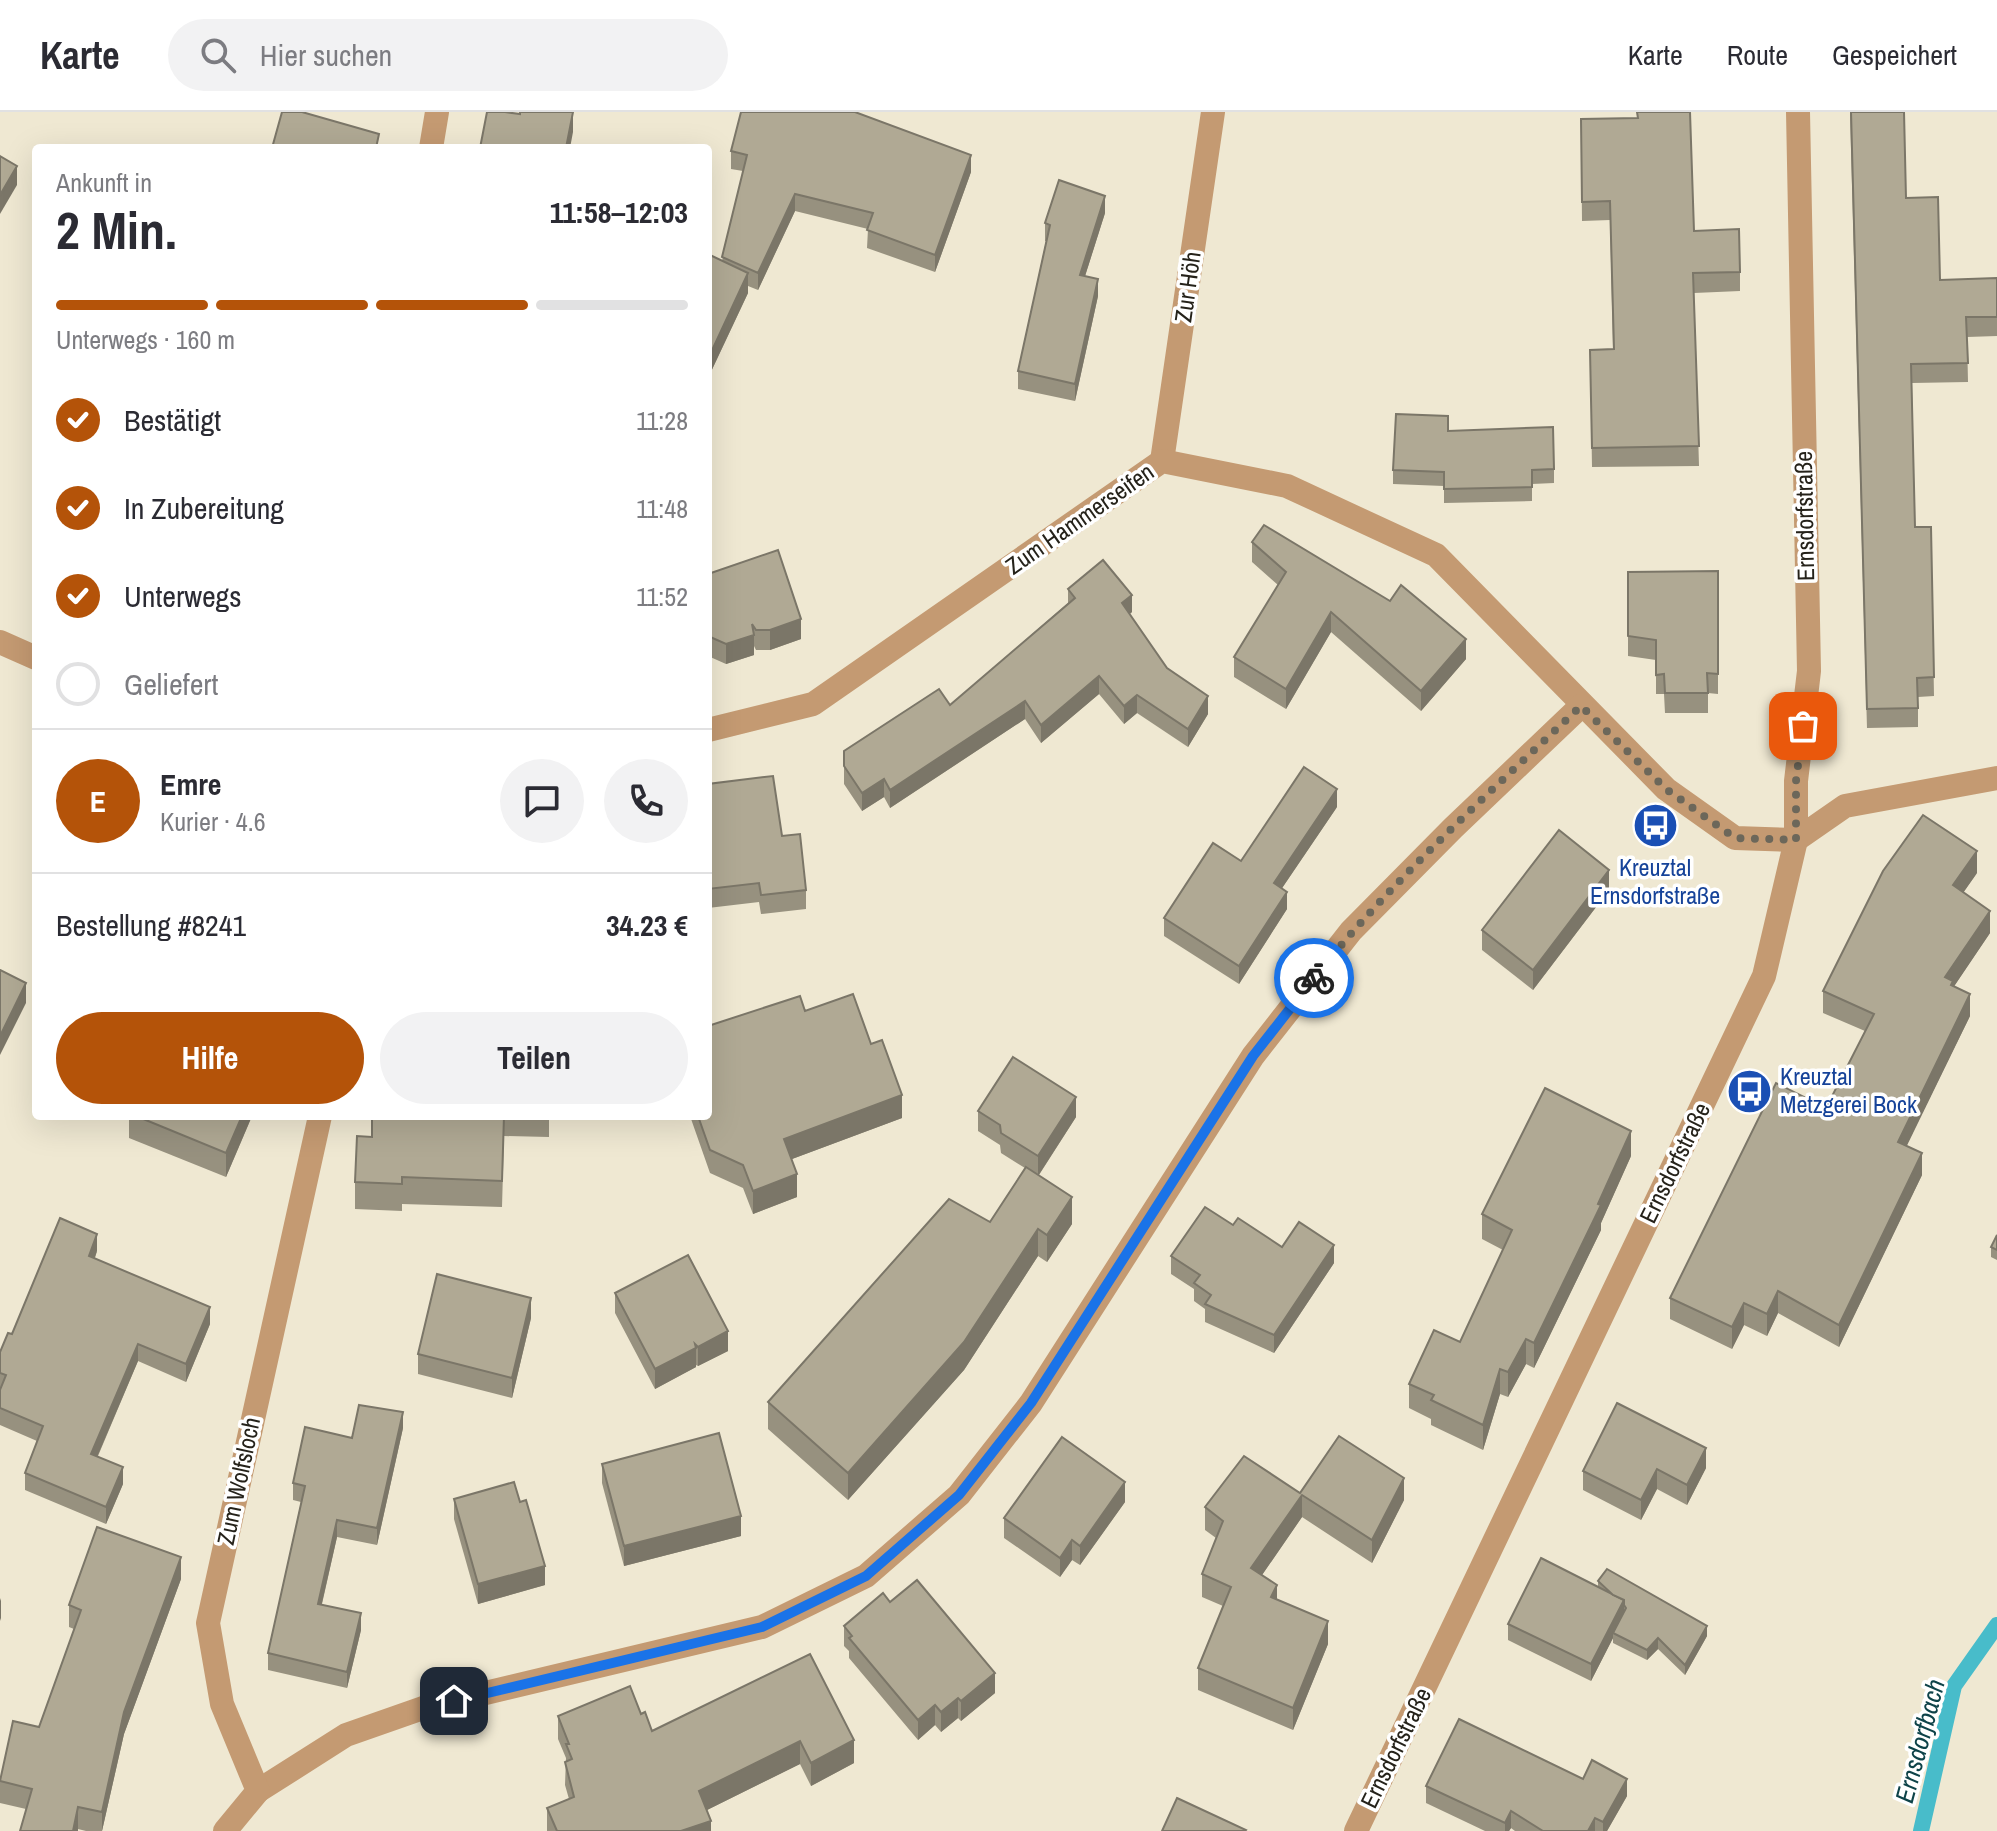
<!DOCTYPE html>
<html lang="de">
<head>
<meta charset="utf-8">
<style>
  :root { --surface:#fff; --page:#f2f2f3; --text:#2b2b33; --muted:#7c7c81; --line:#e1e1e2; --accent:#b45309 }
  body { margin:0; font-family:"Archivo Narrow",sans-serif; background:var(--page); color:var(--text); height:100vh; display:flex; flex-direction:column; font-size:30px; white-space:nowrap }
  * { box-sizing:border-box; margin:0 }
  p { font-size:26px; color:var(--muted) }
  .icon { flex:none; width:44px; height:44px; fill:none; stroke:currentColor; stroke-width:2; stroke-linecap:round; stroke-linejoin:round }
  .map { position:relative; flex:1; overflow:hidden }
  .drawer { position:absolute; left:32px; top:32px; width:680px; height:976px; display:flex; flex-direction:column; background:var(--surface); border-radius:8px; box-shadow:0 8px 32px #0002 }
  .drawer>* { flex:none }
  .pin { position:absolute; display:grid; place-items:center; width:68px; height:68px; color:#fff; margin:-34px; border-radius:16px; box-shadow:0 4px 12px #0006 }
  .courier { position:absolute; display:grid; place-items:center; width:80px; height:80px; margin:-40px; border:6px solid #1a73e8; border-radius:50%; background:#fff; color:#222; box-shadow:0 2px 10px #0007 }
  .head em { font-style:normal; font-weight:800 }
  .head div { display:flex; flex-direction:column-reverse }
  .head { display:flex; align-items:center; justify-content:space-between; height:136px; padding:0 24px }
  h1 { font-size:52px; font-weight:800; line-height:60px }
  .bar { display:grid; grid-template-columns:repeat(4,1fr); gap:12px 8px; align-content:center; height:96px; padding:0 24px }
  .bar i { height:10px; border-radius:6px; background:var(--line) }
  .bar .current { background:var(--accent) }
  .bar p { grid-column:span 4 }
  .line { display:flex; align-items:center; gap:20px; padding:0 24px; border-top:2px solid var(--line) }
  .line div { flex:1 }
  .round { display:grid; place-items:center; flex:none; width:84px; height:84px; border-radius:42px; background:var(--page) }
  ol { padding:0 24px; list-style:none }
  li { display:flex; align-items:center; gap:24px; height:88px }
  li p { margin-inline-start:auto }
  li .icon { padding:8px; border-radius:50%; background:var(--accent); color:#fff; stroke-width:4 }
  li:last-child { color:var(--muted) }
  li i { width:44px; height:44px; border:4px solid var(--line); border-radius:50% }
  .button { display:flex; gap:16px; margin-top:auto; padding:16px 24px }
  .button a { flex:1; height:92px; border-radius:48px; background:var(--accent); color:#fff; font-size:32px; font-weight:800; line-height:92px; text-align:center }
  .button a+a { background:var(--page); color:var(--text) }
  header { display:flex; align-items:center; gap:48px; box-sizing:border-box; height:112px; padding:0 40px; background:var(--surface); border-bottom:2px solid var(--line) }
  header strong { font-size:38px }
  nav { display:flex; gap:44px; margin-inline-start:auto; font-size:28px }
  .search { width:560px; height:72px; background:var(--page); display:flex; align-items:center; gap:20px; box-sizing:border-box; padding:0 28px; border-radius:44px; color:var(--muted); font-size:30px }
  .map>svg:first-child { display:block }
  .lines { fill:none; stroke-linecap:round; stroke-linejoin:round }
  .stream { stroke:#48bcca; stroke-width:16 }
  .street { stroke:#c49a72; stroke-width:24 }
  .wall { fill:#97917f }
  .shaded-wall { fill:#7b7668 }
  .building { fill:#b0a994; stroke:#7b7668; stroke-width:2 }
  .done { stroke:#6c675a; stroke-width:8; stroke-dasharray:0 14.4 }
  .route { stroke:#1a73e8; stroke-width:10 }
  .labels { text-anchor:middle; stroke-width:7; stroke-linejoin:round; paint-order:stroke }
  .street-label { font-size:24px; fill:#25221a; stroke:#fff }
  .transit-label { font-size:24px; fill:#164399; stroke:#fff }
  .water-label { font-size:26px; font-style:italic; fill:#0e4349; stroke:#fff }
</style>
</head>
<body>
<header>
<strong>Karte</strong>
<div class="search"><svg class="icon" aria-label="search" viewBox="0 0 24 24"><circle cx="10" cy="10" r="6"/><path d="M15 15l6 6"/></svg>Hier suchen</div>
<nav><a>Karte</a><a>Route</a><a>Gespeichert</a></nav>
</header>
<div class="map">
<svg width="1997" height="1719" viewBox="0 0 1997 1719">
  <rect width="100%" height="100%" fill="#efe8d2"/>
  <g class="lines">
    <path class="stream" d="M1921,1719L1954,1574L1997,1513"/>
    <g class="street">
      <path d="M431,36L437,0"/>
      <path d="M1162,349L1213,0"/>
      <path d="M0,530L36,546"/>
      <path d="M708,618L813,592L1162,349L1287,374L1436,443L1666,677L1735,726L1796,728"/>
      <path d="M1796,728L1845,694L1997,666"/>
      <path d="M258,1679L346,1623L423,1596L762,1515L866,1464L959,1383L1031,1291L1253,944L1351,819L1453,716L1581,594"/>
      <path d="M225,1719L258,1679L222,1592L208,1511L320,1004"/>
      <path d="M1356,1719L1764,864L1796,728V669L1809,559L1798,0"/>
    </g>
  </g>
  <g class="wall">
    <path d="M1850,0L1906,86L1940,168L1997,166V224L1967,225L1968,270L1912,271L1915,415H1931L1934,584L1918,585V615L1867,616Z"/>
    <path d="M1581,7L1694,119L1740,160V179L1694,181L1699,354L1592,355L1590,238L1613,237L1610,108L1582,109Z"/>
    <path d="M731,39L971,60L935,160L867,136L868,117L795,99L758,178L748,174V181L708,266V142L722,149L743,59L731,57Z"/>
    <path d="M1105,101L1085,164L1098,184L1075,289L1018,277V259L1046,129H1045V111Z"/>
    <path d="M1448,319L1554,357V371L1532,372V389L1444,391V374L1393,372V358Z"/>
    <path d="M1252,430L1466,547L1421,599L1331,520L1286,597L1234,565V545L1278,473L1252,450Z"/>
    <path d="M1718,459V582L1708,581V601H1665L1664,582H1656V548L1628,544V460Z"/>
    <path d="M708,462L801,527L770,538H756L754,534V543L726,552L708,544Z"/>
    <path d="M1068,477L1132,500L1129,502L1167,556L1208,602L1188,635L1137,601L1124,612L1099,582L1041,631L1025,607L890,696L884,685L862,699L844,672V639L950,593L1068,491Z"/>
    <path d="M708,672L782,724L806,778V797L761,802L759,790L708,796Z"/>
    <path d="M1337,695L1282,776L1287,797L1239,872L1164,824V806L1241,749Z"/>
    <path d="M1977,761L1963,781L1990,821L1954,874L1970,904L1906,1034L1922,1063L1839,1235L1778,1201L1767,1224L1744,1213L1732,1237L1670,1207V1186L1826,996L1865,919L1823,901V879Z"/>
    <path d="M1609,778L1533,878L1482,838V818Z"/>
    <path d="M805,899L871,932L902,1006L792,1047L797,1085L753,1102L743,1076L710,1061L690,1004H708Z"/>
    <path d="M978,999L1076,1005L1039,1063L1072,1112L1047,1150L1038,1144L964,1258L848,1388L768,1317V1290L990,1110L1025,1056L1001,1041L1000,1033L978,1019Z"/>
    <path d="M129,1004H252L226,1065L129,1026Z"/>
    <path d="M372,1004H549V1025L504,1024L502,1095L402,1092V1099L355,1097V1070L372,1025Z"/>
    <path d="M1631,1044L1601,1111V1118L1534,1256L1526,1252L1508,1285L1500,1282L1483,1338L1431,1313V1307L1409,1296V1272L1460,1230L1503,1138L1482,1127V1102Z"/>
    <path d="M1233,1113L1282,1135L1334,1151L1274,1241L1205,1210V1197L1194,1189V1177L1171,1162V1144Z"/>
    <path d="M1997,1123V1148L1991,1145V1135Z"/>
    <path d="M97,1139L95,1146L210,1212L186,1270L138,1249L98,1344L123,1372L106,1412L25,1378V1361L37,1329L0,1313V1240L12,1222Z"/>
    <path d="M615,1181L728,1239L698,1254L696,1253V1255L655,1277L615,1201Z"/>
    <path d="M531,1206L512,1286L418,1262V1242Z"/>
    <path d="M403,1316L377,1433L337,1425L322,1492L361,1518L347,1576L268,1558V1541L301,1390L293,1388V1371L352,1326Z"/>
    <path d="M602,1352L741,1424L624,1454L602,1371Z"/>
    <path d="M1706,1356L1687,1393L1657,1377L1641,1408L1583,1378V1359Z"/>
    <path d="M1300,1381L1404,1388L1372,1451L1302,1405L1262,1463L1277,1488L1328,1532L1293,1618L1198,1578V1556L1223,1494L1202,1485V1462L1216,1426L1205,1418V1395Z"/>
    <path d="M454,1387L520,1390L545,1473L478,1492L454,1407Z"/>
    <path d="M1125,1390L1080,1453L1072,1448L1060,1465L1004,1426V1406Z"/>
    <path d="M181,1467L124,1622L102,1719H86L78,1717V1719H20L26,1697L0,1691V1666L39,1615L74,1517L69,1515V1493Z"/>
    <path d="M1598,1469L1707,1524L1685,1563L1658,1537L1647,1548L1613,1531V1526L1591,1569L1508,1528V1512L1598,1475Z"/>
    <path d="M890,1490L995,1581L961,1609L958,1606L941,1620L935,1613L918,1628L849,1546V1539L844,1534V1514Z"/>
    <path d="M810,1542L854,1651L811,1674L800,1652L707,1698L711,1719H547V1696L569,1687L565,1673L566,1646L558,1627V1604L641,1602L652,1619Z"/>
    <path d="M1583,1667L1627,1684L1607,1719H1515L1511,1716L1509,1719H1485L1426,1691V1674Z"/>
  </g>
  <g class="shaded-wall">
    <path d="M573,0V20L570,36H566Z"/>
    <path d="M971,43V60L935,160V143Z"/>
    <path d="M17,54V73L0,102V83Z"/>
    <path d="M795,82V99L758,178V161Z"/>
    <path d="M1105,84V101L1080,180V163Z"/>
    <path d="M748,161V181L708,266V247Z"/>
    <path d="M1098,167V184L1075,289V272Z"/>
    <path d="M1132,483V500L1122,509V491Z"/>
    <path d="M1331,500V520L1286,597V577Z"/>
    <path d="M801,507V527L770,538V518Z"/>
    <path d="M754,523V543L726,552V532Z"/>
    <path d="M1466,527V547L1421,599V579Z"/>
    <path d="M1099,564V582L1041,631V613Z"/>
    <path d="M1137,583V601L1124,612V594Z"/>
    <path d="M1208,584V602L1188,635V617Z"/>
    <path d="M1025,589V607L890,696V678Z"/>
    <path d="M884,667V685L862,699V681Z"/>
    <path d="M1337,677V695L1274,788V771Z"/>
    <path d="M1977,739V761L1953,795V773Z"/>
    <path d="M1609,758V778L1533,878V858Z"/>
    <path d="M1287,780V797L1239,872V854Z"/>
    <path d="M1990,799V821L1953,876L1945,865Z"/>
    <path d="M26,871V891L0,943V924Z"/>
    <path d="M1970,882V904L1898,1052V1030Z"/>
    <path d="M902,983V1006L784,1050V1027Z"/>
    <path d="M1076,985V1005L1038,1064V1044Z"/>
    <path d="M242,1004H252L226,1065V1041Z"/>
    <path d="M1631,1019V1044L1601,1111V1118L1534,1256V1231Z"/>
    <path d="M1922,1041V1063L1839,1235V1213Z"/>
    <path d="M797,1062V1085L753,1102V1079Z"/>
    <path d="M1072,1085V1112L1047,1150V1123Z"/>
    <path d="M1038,1117V1144L964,1258L848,1388V1361Z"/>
    <path d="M97,1122V1139L89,1161V1144Z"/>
    <path d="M1334,1133V1151L1274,1241V1223Z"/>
    <path d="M1778,1179V1201L1767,1224V1202Z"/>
    <path d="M531,1186V1206L512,1286V1266Z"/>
    <path d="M1744,1191V1213L1732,1237V1215Z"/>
    <path d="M210,1195V1212L186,1270V1252Z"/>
    <path d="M728,1219V1239L698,1254V1235Z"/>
    <path d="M1526,1227V1252L1508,1285V1260Z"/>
    <path d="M138,1232V1249L91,1359V1342Z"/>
    <path d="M696,1236V1255L655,1277V1257Z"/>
    <path d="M1500,1257V1282L1483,1338V1313Z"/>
    <path d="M403,1300V1316L377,1433V1416Z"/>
    <path d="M1706,1336V1356L1687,1393V1373Z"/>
    <path d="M123,1355V1372L106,1412V1395Z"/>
    <path d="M1657,1357V1377L1641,1408V1388Z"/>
    <path d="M1404,1366V1388L1372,1451V1428Z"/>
    <path d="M1125,1370V1390L1080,1453V1434Z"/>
    <path d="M1302,1383V1405L1251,1479V1456Z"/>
    <path d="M741,1404V1424L624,1454V1434Z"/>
    <path d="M337,1408V1425L318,1508V1492Z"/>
    <path d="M1072,1428V1448L1060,1465V1446Z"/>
    <path d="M181,1445V1467L124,1622L102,1719V1700L124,1600Z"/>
    <path d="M545,1454V1473L478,1492V1472Z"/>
    <path d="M1277,1473V1496L1271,1485Z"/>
    <path d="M1,1486V1506L0,1509V1489Z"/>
    <path d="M1624,1488V1505L1613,1521V1526L1591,1569V1552Z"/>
    <path d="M361,1501V1518L347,1576V1560Z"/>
    <path d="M1328,1509V1532L1293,1618V1596Z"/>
    <path d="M1707,1514V1524L1685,1563V1553Z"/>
    <path d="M1658,1526V1537L1647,1548V1538Z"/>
    <path d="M995,1561V1581L961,1609V1589Z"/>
    <path d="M958,1586V1606L941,1620V1600Z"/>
    <path d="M935,1593V1613L918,1628V1608Z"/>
    <path d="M854,1628V1651L811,1674V1651Z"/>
    <path d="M800,1629V1652L699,1702V1679Z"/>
    <path d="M1627,1667V1684L1607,1719H1603V1710Z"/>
    <path d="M78,1695V1719H73Z"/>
    <path d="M1511,1699V1716L1509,1719H1505V1711Z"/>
    <path d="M1595,1706V1719H1588Z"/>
    <path d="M711,1709V1719H681Z"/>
  </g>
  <g class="building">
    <path d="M282,0H302L379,22L376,36H272Z"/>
    <path d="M487,0H505L520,2V0H573L566,36H480Z"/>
    <path d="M741,0H855L971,43L935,143L867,118L873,101L795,82L758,161L722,145L747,43L731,39Z"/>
    <path d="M1637,0H1690L1694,119L1739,117L1740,160L1693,161L1699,334L1592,336L1590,238L1614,237L1610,89L1582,90L1581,7L1638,6Z"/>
    <path d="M1851,0H1904L1906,86L1938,85L1940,168L1997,166V205H1966L1968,251L1911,252L1915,415H1931L1934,565L1917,566L1918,596L1867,597Z"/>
    <path d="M0,44L17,54L0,83Z"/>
    <path d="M1059,68L1105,84L1080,163L1098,167L1075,272L1018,259L1050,113L1045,111Z"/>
    <path d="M708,142L748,161L708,247Z"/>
    <path d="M1396,302L1448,304V319L1553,315L1554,357L1532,358V375L1444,377V360L1393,358Z"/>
    <path d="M1264,413L1390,489L1401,473L1466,527L1421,579L1331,500L1286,577L1234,545L1286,460L1252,430Z"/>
    <path d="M778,438L801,507L770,518H756L752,512L754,523L726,532L708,524V462Z"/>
    <path d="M1103,448L1132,483L1122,491L1167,556L1208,584L1188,617L1137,583L1124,594L1099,564L1041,613L1025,589L890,678L884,667L862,681L844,654V639L939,577L950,593L1075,486L1068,477Z"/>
    <path d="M1718,459V562L1707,561L1708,581H1665L1664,562L1656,563V528L1628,524V460Z"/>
    <path d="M1304,655L1337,677L1274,771L1287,780L1239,854L1164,806L1213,731L1241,749Z"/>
    <path d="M773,664L782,724L800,722L806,778L761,783L759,771L708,777V672Z"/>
    <path d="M1923,703L1977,739L1953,773L1990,799L1945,865L1953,869L1951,873L1970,882L1898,1030L1922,1041L1839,1213L1778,1179L1767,1202L1744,1191L1732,1215L1670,1186L1776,971L1826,996L1874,902L1823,879L1883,759Z"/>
    <path d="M1559,718L1609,758L1533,858L1482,818Z"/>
    <path d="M0,858L26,871L0,924Z"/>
    <path d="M853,882L871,932L882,928L902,983L784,1027L797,1062L753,1079L743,1053L710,1038L698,1004H708V914L800,884L805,899Z"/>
    <path d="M1013,945L1076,985L1038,1044L1001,1021L1000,1013L978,999Z"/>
    <path d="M1545,976L1631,1019L1598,1092L1601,1093L1534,1231L1526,1227L1508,1260L1500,1257L1483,1313L1431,1288L1434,1283L1409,1272L1434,1218L1460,1230L1512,1118L1482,1102Z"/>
    <path d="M136,1004H242L226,1041Z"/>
    <path d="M372,1004H504L502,1069L402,1065V1072L355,1070L357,1024L372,1025Z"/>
    <path d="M1026,1055L1072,1085L1047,1123L1038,1117L964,1230L848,1361L768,1290L949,1087L990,1110Z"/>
    <path d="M1205,1095L1233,1113L1238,1106L1282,1135L1299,1110L1334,1133L1274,1223L1205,1192L1211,1183L1194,1171L1200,1163L1171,1144Z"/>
    <path d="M60,1106L97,1122L89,1144L210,1195L186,1252L138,1232L91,1342L123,1355L106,1395L25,1361L43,1314L0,1296V1278L6,1263L0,1261V1240L8,1221L12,1222Z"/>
    <path d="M1997,1123V1138L1991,1135Z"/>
    <path d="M688,1143L728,1219L698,1235L695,1232L696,1236L655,1257L615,1181Z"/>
    <path d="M437,1162L531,1186L512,1266L418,1242Z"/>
    <path d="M1617,1291L1706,1336L1687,1373L1657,1357L1641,1388L1583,1359Z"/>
    <path d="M359,1293L403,1300L377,1416L337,1408L318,1492L361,1501L347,1560L268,1541L305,1374L293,1371L305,1315L352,1326Z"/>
    <path d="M719,1321L741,1404L624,1434L602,1352Z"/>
    <path d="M1339,1324L1404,1366L1372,1428L1302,1383L1251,1456L1277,1473L1271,1485L1328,1509L1293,1596L1198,1556L1231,1475L1202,1462L1223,1409L1205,1395L1244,1344L1300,1381Z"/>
    <path d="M1062,1325L1125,1370L1080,1434L1072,1428L1060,1446L1004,1406Z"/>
    <path d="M514,1370L520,1390L526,1388L545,1454L478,1472L454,1387Z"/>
    <path d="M97,1415L181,1445L124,1600L102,1700L78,1695L73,1719H20L32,1677L0,1669L13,1609L39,1615L81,1498L69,1493Z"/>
    <path d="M1541,1446L1624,1488L1591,1552L1508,1512Z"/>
    <path d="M1607,1457L1707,1514L1685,1553L1658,1526L1647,1538L1613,1521L1626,1496L1624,1493V1488L1613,1483L1598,1469Z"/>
    <path d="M917,1468L995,1561L961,1589L958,1586L941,1600L935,1593L918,1608L849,1526L852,1524L844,1514L883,1481L890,1490Z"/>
    <path d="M810,1542L854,1628L811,1651L800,1629L699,1679L711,1709L681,1719H557L547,1696L574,1685L565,1650L572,1647L566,1632H569L558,1604L630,1574L641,1602L645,1600L652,1619Z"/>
    <path d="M1459,1607L1583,1667L1592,1648L1627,1667L1603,1710L1595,1706L1588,1719H1543L1511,1699L1505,1711L1426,1674Z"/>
    <path d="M1177,1686L1246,1718L1245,1719H1162Z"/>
  </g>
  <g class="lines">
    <path class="done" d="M1314,866C1393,767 1489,681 1581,594L1666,677L1735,726L1796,728V669L1803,614"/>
    <path class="route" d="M454,1589L762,1515L866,1464L959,1383L1031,1291L1253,944L1314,866"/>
  </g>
  <defs>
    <symbol id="bus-disc" viewBox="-11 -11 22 22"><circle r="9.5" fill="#1a4fb4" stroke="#fff"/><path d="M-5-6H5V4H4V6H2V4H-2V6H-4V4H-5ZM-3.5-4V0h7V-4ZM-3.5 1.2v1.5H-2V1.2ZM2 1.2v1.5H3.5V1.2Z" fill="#fff"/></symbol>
  </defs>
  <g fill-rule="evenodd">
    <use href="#bus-disc" x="1630" y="688" width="51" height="51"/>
    <use href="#bus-disc" x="1724" y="954" width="51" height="51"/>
  </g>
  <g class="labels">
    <g class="street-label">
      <text transform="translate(1188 175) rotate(-82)" y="8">Zur Höh</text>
      <text transform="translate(1805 404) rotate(-91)" y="8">Ernsdorfstraße</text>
      <text transform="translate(1080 407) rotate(-35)" y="8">Zum Hammerseifen</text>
      <text transform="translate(1675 1051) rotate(-64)" y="8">Ernsdorfstraße</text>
      <text transform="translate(239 1369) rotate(-78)" y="8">Zum Wolfsloch</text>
      <text transform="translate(1396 1636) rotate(-64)" y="8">Ernsdorfstraße</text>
    </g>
    <g class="transit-label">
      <text x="1655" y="764">Kreuztal<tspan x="1655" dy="28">Ernsdorfstraße</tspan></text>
      <text x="1780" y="973" text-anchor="start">Kreuztal<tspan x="1780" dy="28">Metzgerei Bock</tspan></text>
    </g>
    <g class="water-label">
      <text transform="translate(1920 1629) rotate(-75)" y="9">Ernsdorfbach</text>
    </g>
  </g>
</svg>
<div class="pin" style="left:1803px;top:614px;background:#ea580c"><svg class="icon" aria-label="bag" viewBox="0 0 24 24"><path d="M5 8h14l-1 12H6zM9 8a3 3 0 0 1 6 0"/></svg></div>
<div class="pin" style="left:454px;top:1589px;background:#1f2937"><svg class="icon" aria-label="home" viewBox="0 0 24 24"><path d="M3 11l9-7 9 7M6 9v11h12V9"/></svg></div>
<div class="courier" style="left:1314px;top:866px"><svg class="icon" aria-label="bike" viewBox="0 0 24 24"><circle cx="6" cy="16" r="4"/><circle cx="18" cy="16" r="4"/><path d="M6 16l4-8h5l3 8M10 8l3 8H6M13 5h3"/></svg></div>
<section class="drawer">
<div class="head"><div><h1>2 Min.</h1><p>Ankunft in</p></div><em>11:58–12:03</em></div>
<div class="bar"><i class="current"></i><i class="current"></i><i class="current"></i><i></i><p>Unterwegs · 160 m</p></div>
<ol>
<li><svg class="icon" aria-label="check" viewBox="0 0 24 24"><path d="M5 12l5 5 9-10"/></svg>Bestätigt<p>11:28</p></li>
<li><svg class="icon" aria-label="check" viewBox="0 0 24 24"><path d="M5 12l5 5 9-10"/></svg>In Zubereitung<p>11:48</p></li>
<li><svg class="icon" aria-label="check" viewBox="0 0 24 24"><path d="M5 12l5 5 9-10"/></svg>Unterwegs<p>11:52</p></li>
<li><i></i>Geliefert</li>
</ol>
<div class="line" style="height:144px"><b class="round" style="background:var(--accent);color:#fff">E</b><div><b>Emre</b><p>Kurier · 4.6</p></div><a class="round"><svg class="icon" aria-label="chat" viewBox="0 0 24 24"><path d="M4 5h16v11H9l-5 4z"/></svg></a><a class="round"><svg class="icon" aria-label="phone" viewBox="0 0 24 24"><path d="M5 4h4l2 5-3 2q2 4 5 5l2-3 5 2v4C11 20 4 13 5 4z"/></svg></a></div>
<div class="line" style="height:104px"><div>Bestellung #8241</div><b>34.23 €</b></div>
<div class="button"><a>Hilfe</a><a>Teilen</a></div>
</section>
</div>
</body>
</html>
